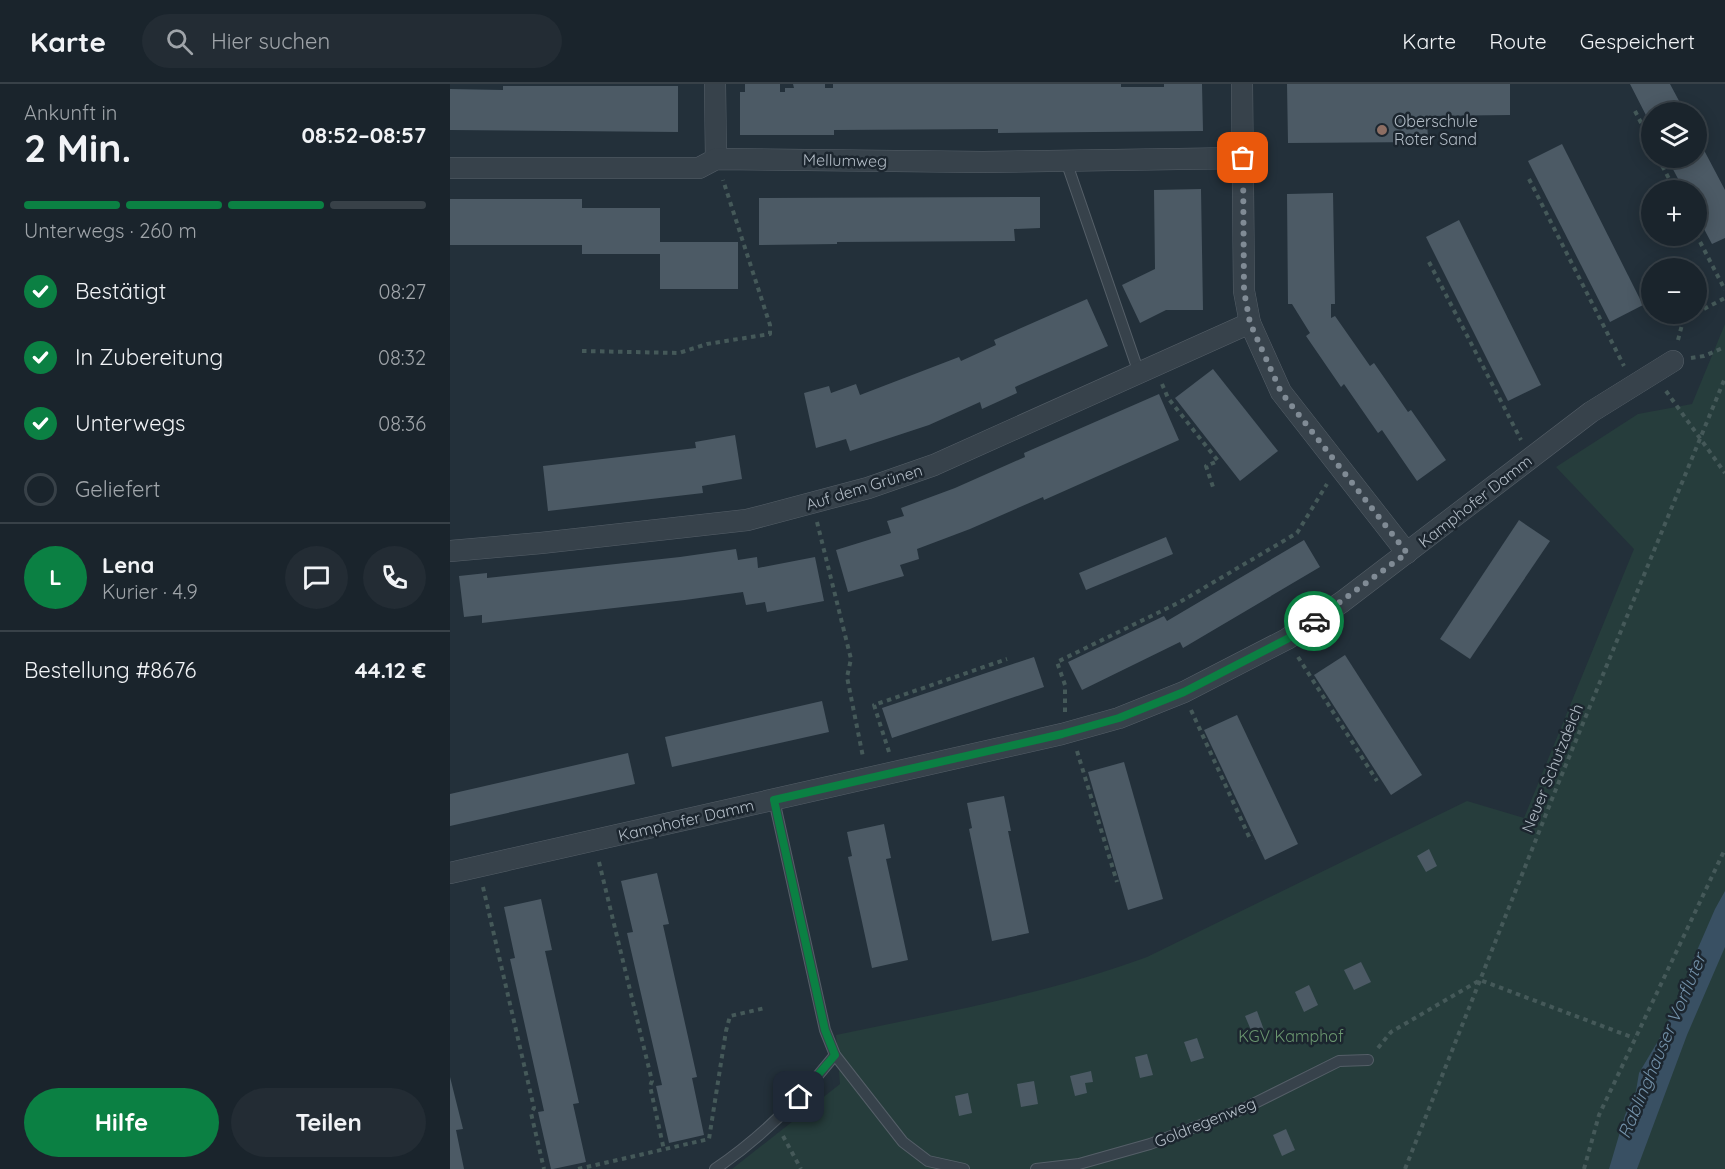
<!DOCTYPE html>
<html lang="de">
<head>
<meta charset="utf-8">
<style>
  :root { --surface:#1a242c; --page:#232c34; --text:#f1f3f6; --muted:#9fa4a9; --line:#384148; --accent:#0b8043 }
  body { margin:0; font-family:Quicksand,sans-serif; background:var(--page); color:var(--text); height:100vh; display:flex; flex-direction:column; font-size:22px; white-space:nowrap }
  * { box-sizing:border-box; margin:0 }
  p { font-size:20px; color:var(--muted) }
  .icon { flex:none; width:33px; height:33px; fill:none; stroke:currentColor; stroke-width:2; stroke-linecap:round; stroke-linejoin:round }
  .map { position:relative; flex:1; overflow:hidden }
  .panel { display:flex; flex-direction:column; background:var(--surface); width:450px }
  .panel>* { flex:none }
  .fabs { position:absolute; left:1191px; top:18px; display:grid; gap:12px }
  .fabs a { display:grid; place-items:center; width:66px; height:66px; border-radius:50%; background:var(--surface); box-shadow:0 3px 15px #0003,0 0 0 2px var(--line); font-size:30px }
  .pin { position:absolute; display:grid; place-items:center; width:51px; height:51px; color:#fff; margin:-26px; border-radius:12px; box-shadow:0 3px 9px #0006 }
  .courier { position:absolute; display:grid; place-items:center; width:60px; height:60px; margin:-30px; border:4px solid #0b8043; border-radius:50%; background:#fff; color:#222; box-shadow:0 2px 8px #0007 }
  .head em { font-style:normal; font-weight:800 }
  .head div { display:flex; flex-direction:column-reverse }
  .head { display:flex; align-items:center; justify-content:space-between; height:102px; padding:0 24px }
  h1 { font-size:39px; font-weight:800; line-height:45px }
  .bar { display:grid; grid-template-columns:repeat(4,1fr); gap:9px 6px; align-content:center; height:72px; padding:0 24px }
  .bar i { height:8px; border-radius:4px; background:var(--line) }
  .bar .active { background:var(--accent) }
  .bar p { grid-column:span 4 }
  .line { display:flex; align-items:center; gap:15px; padding:0 24px; border-top:2px solid var(--line) }
  .line div { flex:1 }
  .round { display:grid; place-items:center; flex:none; width:63px; height:63px; border-radius:32px; background:var(--page) }
  ol { padding:0 24px; list-style:none }
  li { display:flex; align-items:center; gap:18px; height:66px }
  li p { margin-inline-start:auto }
  li .icon { padding:6px; border-radius:50%; background:var(--accent); color:#fff; stroke-width:4 }
  li:last-child { color:var(--muted) }
  li i { width:33px; height:33px; border:3px solid var(--line); border-radius:50% }
  .cta { display:flex; gap:12px; margin-top:auto; padding:12px 24px }
  .cta a { flex:1; height:69px; border-radius:36px; background:var(--accent); color:#fff; font-size:24px; font-weight:800; line-height:69px; text-align:center }
  .cta a+a { background:var(--page); color:var(--text) }
  header { display:flex; align-items:center; gap:36px; box-sizing:border-box; height:84px; padding:0 30px; background:var(--surface); border-bottom:2px solid var(--line) }
  header strong { font-size:28px }
  nav { display:flex; gap:33px; margin-inline-start:auto; font-size:21px }
  .search { width:420px; height:54px; background:var(--page); display:flex; align-items:center; gap:15px; box-sizing:border-box; padding:0 21px; border-radius:33px; color:var(--muted); font-size:22px }
  main { display:flex; flex:1; min-height:0 }
  .map>svg:first-child { display:block }
  .green { fill:#263d3c }
  .water { fill:#395063 }
  .building { fill:#4c5a65 }
  .lines { fill:none; stroke-linecap:round; stroke-linejoin:round }
  .service-casing { stroke:#555f68; stroke-width:12 }
  .minor-casing { stroke:#555f68; stroke-width:22 }
  .path { stroke:#455959; stroke-width:4; stroke-dasharray:4.5 4.5; stroke-linecap:butt }
  .service { stroke:#37424b; stroke-width:10 }
  .minor { stroke:#37424b; stroke-width:21 }
  .done { stroke:#808b95; stroke-width:6; stroke-dasharray:0 10.8 }
  .route { stroke:#0b8043; stroke-width:8 }
  .education-dot { fill:#8d6e63; stroke:#1c262f; stroke-width:2 }
  .labels { text-anchor:middle; stroke-width:5; stroke-linejoin:round; paint-order:stroke }
  .poi-label { font-size:16px; fill:#b2bcc6; stroke:#1c262f; text-anchor:start }
  .street-label { font-size:16px; fill:#b2bcc6; stroke:#1c262f }
  .park-label { font-size:16px; fill:#6a966f; stroke:#1c262f }
  .water-label { font-size:18px; font-style:italic; fill:#7391a9; stroke:#1c262f }
</style>
</head>
<body>
<header>
<strong>Karte</strong>
<div class="search"><svg class="icon" aria-label="search" viewBox="0 0 24 24"><circle cx="10" cy="10" r="6"/><path d="M15 15l6 6"/></svg>Hier suchen</div>
<nav><a>Karte</a><a>Route</a><a>Gespeichert</a></nav>
</header>
<main>
<section class="panel">
<div class="head"><div><h1>2 Min.</h1><p>Ankunft in</p></div><em>08:52–08:57</em></div>
<div class="bar"><i class="active"></i><i class="active"></i><i class="active"></i><i></i><p>Unterwegs · 260 m</p></div>
<ol>
<li><svg class="icon" aria-label="check" viewBox="0 0 24 24"><path d="M5 12l5 5 9-10"/></svg>Bestätigt<p>08:27</p></li>
<li><svg class="icon" aria-label="check" viewBox="0 0 24 24"><path d="M5 12l5 5 9-10"/></svg>In Zubereitung<p>08:32</p></li>
<li><svg class="icon" aria-label="check" viewBox="0 0 24 24"><path d="M5 12l5 5 9-10"/></svg>Unterwegs<p>08:36</p></li>
<li><i></i>Geliefert</li>
</ol>
<div class="line" style="height:108px"><b class="round" style="background:var(--accent);color:#fff">L</b><div><b>Lena</b><p>Kurier · 4.9</p></div><a class="round"><svg class="icon" aria-label="chat" viewBox="0 0 24 24"><path d="M4 5h16v11H9l-5 4z"/></svg></a><a class="round"><svg class="icon" aria-label="phone" viewBox="0 0 24 24"><path d="M5 4h4l2 5-3 2q2 4 5 5l2-3 5 2v4C11 20 4 13 5 4z"/></svg></a></div>
<div class="line" style="height:78px"><div>Bestellung #8676</div><b>44.12 €</b></div>
<div class="cta"><a>Hilfe</a><a>Teilen</a></div>
</section>
<div class="map">
<svg width="1275" height="1085" viewBox="0 0 1275 1085">
  <rect width="100%" height="100%" fill="#23303a"/>
  <path class="green" d="M1275,240V1085H282L390,1000L386,951C491,929 596,910 697,873L1017,717L1074,734L1184,465L1106,383L1188,330L1242,320Z"/>
  <path class="water" d="M1275,807V863L1237,951L1187,1085H1159L1175,1031L1186,1007L1189,989L1211,952L1237,897L1242,878L1265,825Z"/>
  <g class="building">
    <path d="M295,0H330V8H335V4H344L343,0H375V4H383V0H671V3H714V0H752L753,47L548,49V45L384,46V51H290V8H295Z"/>
    <path d="M837,0H1060V31L977,32L978,58L838,59Z"/>
    <path d="M1180,0H1220L1235,28H1202V43Z"/>
    <path d="M53,2H228V48L0,46V5L53,6Z"/>
    <path d="M1246,51L1275,106V154L1262,160L1246,130V106H1234L1217,74H1246Z"/>
    <path d="M1112,60L1193,221L1160,238L1078,77Z"/>
    <path d="M751,105L753,226H716L690,239L672,201L705,185L704,106Z"/>
    <path d="M883,109L885,220H881V234L885,232L920,282L924,279L958,328L961,326L996,376L967,397L932,346L928,349L894,300L891,303L856,252L860,249L842,220H838L837,110Z"/>
    <path d="M590,113V144L564,145L565,157L387,158V160L309,161V114Z"/>
    <path d="M0,115H132V124H210V158H288V205H210V170H132V161H0Z"/>
    <path d="M1009,136L1091,301L1058,317L976,153Z"/>
    <path d="M637,215L658,262L565,303L567,309L532,325L530,318L479,341L400,367L396,355L366,364L354,309L379,302L381,309L406,300L410,311L509,273L511,277L546,261L544,256Z"/>
    <path d="M763,285L828,367L790,397L725,314Z"/>
    <path d="M709,310L729,356L594,416L593,413L520,445L467,465L469,475L450,481L454,492L398,508L386,466L441,449L437,437L454,432L451,424L505,404L575,373L574,369Z"/>
    <path d="M285,351L292,395L252,402L253,409L98,427L93,382L246,364L245,358Z"/>
    <path d="M1069,436L1100,457L1020,575L990,555Z"/>
    <path d="M716,453L723,470L636,506L629,489Z"/>
    <path d="M854,456L870,483L733,564L730,558L632,606L618,578L714,532L717,537Z"/>
    <path d="M286,465L288,476L307,473L308,484L365,473L374,517L317,528L315,518L296,521L293,508L235,516L32,539V531L14,533L9,492L37,489V494L230,473Z"/>
    <path d="M895,571L972,691L941,711L864,591Z"/>
    <path d="M584,573L594,603L442,654L432,624Z"/>
    <path d="M372,617L379,648L222,683L215,653Z"/>
    <path d="M787,631L848,760L815,776L754,646Z"/>
    <path d="M178,669L185,700L0,742V710Z"/>
    <path d="M674,678L713,815L678,826L638,688Z"/>
    <path d="M554,712L561,747H558L579,849L542,857L519,745L522,744L517,719Z"/>
    <path d="M434,740L441,774L436,775L458,876L422,884L398,773L402,772L397,748Z"/>
    <path d="M979,765L987,782L976,788L967,772Z"/>
    <path d="M207,789L219,840L213,841L247,993L242,994L254,1051L219,1059L206,1002L212,1001L177,849L183,848L171,797Z"/>
    <path d="M91,815L102,866L95,867L129,1019L123,1020L136,1078L103,1085H101L88,1028L94,1027L60,875L65,874L54,823Z"/>
    <path d="M911,878L921,898L904,906L894,886Z"/>
    <path d="M859,901L868,921L854,928L845,908Z"/>
    <path d="M807,927L814,946L803,951L795,932Z"/>
    <path d="M747,954L754,974L741,978L734,958Z"/>
    <path d="M697,970L703,991L690,994L685,973Z"/>
    <path d="M641,987L643,998L635,999L637,1009L625,1012L620,992Z"/>
    <path d="M0,993L13,1045L6,1046L14,1085H0Z"/>
    <path d="M584,997L588,1020L571,1023L567,1000Z"/>
    <path d="M518,1009L522,1029L509,1032L505,1012Z"/>
    <path d="M836,1045L845,1066L832,1072L823,1051Z"/>
  </g>
  <g class="lines">
    <defs>
      <g id="service">
        <path d="M616,77L689,289"/>
        <path d="M324,716L375,946L385,971L453,1058L478,1077L514,1085"/>
        <path d="M265,1085C311,1054 350,1015 385,971"/>
        <path d="M586,1085L629,1080L700,1060L793,1025L889,977L918,976"/>
      </g>
      <g id="minor">
        <path d="M265,0L266,75"/>
        <path d="M792,0L794,207L800,239L831,308L957,469"/>
        <path d="M0,84H249L266,75L533,78L793,74"/>
        <path d="M0,467L91,459L297,436L418,404L484,381L800,239"/>
        <path d="M0,789L612,650L669,634L734,608L837,555L892,518L1141,328L1223,277"/>
      </g>
    </defs>
    <use href="#service" class="service-casing"/>
    <use href="#minor" class="minor-casing"/>
    <g class="path">
      <path d="M1185,27L1202,60"/>
      <path d="M1208,74L1225,106"/>
      <path d="M1079,95L1174,282"/>
      <path d="M1246,150L1275,206"/>
      <path d="M979,178L1071,356"/>
      <path d="M1246,229L1275,214"/>
      <path d="M1228,256L1233,237L1246,230"/>
      <path d="M132,267L229,269L257,260L320,250V241L273,96"/>
      <path d="M1241,274L1254,272L1275,263"/>
      <path d="M712,300L718,314L768,377L756,382L764,406"/>
      <path d="M1216,307L1275,389"/>
      <path d="M367,438L401,575L397,593L413,673"/>
      <path d="M848,573L927,697"/>
      <path d="M741,626L801,757"/>
      <path d="M615,628V601L607,578L730,518L847,449L877,400"/>
      <path d="M627,667L667,798"/>
      <path d="M439,668L424,621L557,575"/>
      <path d="M149,778L202,997L200,1002L214,1066"/>
      <path d="M33,803L84,1024L81,1029L94,1085"/>
      <path d="M928,964L941,948L1030,896L1184,954"/>
      <path d="M333,1052L351,1085"/>
      <path d="M128,1085L259,1055L276,947L280,932L315,924"/>
      <path d="M955,1085L1108,700L1275,294"/>
      <path d="M1134,1085L1149,1031L1275,765"/>
    </g>
    <use href="#service" class="service"/>
    <use href="#minor" class="minor"/>
  </g>
  <g class="lines">
    <path class="done" d="M793,74L794,207L800,239L831,308L957,469L864,537"/>
    <path class="route" d="M349,1013L385,971L375,946L324,716L612,650L669,634L734,608L837,555L864,537"/>
  </g>
  <circle class="education-dot" cx="932" cy="46" r="6"/>
  <g class="labels">
    <g class="poi-label">
      <text x="944" y="43">Oberschule<tspan x="944" dy="18">Roter Sand</tspan></text>
    </g>
    <g class="street-label">
      <text transform="translate(395 76) rotate(1)" y="6">Mellumweg</text>
      <text transform="translate(414 403) rotate(-17)" y="6">Auf dem Grünen</text>
      <text transform="translate(1025 417) rotate(-38)" y="6">Kamphofer Damm</text>
      <text transform="translate(1102 684) rotate(-68)" y="6">Neuer Schutzdeich</text>
      <text transform="translate(236 736) rotate(-13)" y="6">Kamphofer Damm</text>
      <text transform="translate(755 1038) rotate(-22)" y="6">Goldregenweg</text>
    </g>
    <g class="park-label">
      <text x="841" y="958">KGV Kamphof</text>
    </g>
    <g class="water-label">
      <text transform="translate(1212 962) rotate(-67)" y="6">Rablinghauser Vorfluter</text>
    </g>
  </g>
</svg>
<div class="fabs">
<a><svg class="icon" aria-label="layers" viewBox="0 0 24 24"><path d="M12 4l9 5-9 5-9-5zM3 14l9 5 9-5"/></svg></a>
<a>+</a>
<a>−</a>
</div>
<div class="pin" style="left:793px;top:74px;background:#ea580c"><svg class="icon" aria-label="bag" viewBox="0 0 24 24"><path d="M5 8h14l-1 12H6zM9 8a3 3 0 0 1 6 0"/></svg></div>
<div class="pin" style="left:349px;top:1013px;background:#1f2937"><svg class="icon" aria-label="home" viewBox="0 0 24 24"><path d="M3 11l9-7 9 7M6 9v11h12V9"/></svg></div>
<div class="courier" style="left:864px;top:537px"><svg class="icon" aria-label="car" viewBox="0 0 24 24"><path d="M5 17H2v-5l4-1 3-4h7l3 4 3 1v5h-3M9 17h6M6 11h13"/><circle cx="7" cy="17" r="2"/><circle cx="17" cy="17" r="2"/></svg></div>
</div>
</main>
</body>
</html>
